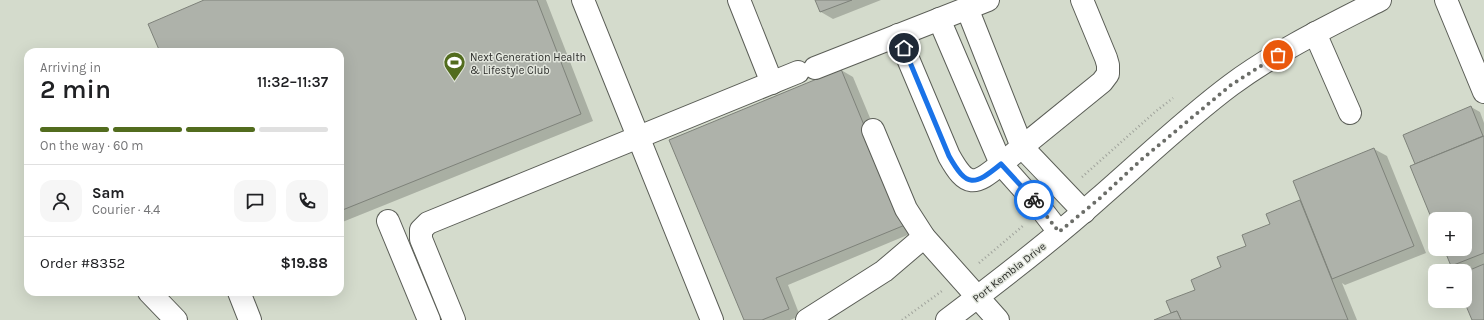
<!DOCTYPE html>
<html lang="en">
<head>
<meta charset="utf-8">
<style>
  :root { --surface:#fff; --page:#f6f6f6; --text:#202124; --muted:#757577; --line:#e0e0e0; --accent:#526c1e }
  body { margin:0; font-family:Karla,sans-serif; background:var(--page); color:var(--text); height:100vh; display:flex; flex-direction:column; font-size:15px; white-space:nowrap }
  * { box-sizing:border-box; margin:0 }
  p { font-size:13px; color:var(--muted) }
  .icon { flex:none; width:22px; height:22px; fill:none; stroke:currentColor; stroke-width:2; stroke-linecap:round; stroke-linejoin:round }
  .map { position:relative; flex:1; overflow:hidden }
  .sheet { position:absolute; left:24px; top:48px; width:320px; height:248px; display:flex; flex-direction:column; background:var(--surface); border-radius:12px; box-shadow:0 4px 16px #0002 }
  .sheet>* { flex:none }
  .tools { position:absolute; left:1428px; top:212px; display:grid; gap:8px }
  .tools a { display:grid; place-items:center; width:44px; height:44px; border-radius:8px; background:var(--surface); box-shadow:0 4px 16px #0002; font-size:20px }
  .pin { position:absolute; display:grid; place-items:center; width:34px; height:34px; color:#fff; margin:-17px; border:2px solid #fff; border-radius:50%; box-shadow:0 1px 4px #0007 }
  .courier { position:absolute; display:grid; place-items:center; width:40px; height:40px; margin:-20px; border:3px solid #1a73e8; border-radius:50%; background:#fff; color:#222; box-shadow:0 1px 5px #0007 }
  .overview em { font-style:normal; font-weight:600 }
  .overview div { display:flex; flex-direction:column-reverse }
  .overview { display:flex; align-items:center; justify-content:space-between; height:68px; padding:0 16px }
  h1 { font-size:26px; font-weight:600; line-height:30px }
  .bar { display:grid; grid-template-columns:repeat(4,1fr); gap:6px 4px; align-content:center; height:48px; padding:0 16px }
  .bar i { height:5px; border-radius:3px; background:var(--line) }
  .bar .on { background:var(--accent) }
  .bar p { grid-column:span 4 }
  .line { display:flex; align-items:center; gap:10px; padding:0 16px; border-top:1px solid var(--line) }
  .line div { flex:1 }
  .round { display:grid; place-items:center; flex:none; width:42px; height:42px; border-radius:12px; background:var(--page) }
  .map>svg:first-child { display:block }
  .built { fill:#d4dbcc; fill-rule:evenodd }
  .shadow { fill:#0003 }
  .building { fill:#aeb2aa; stroke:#7e827a }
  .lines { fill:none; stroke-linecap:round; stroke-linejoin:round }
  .minor-casing { stroke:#5b5e57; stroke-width:24 }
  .path { stroke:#9fa29b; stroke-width:2.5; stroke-dasharray:1 3; stroke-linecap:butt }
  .minor { stroke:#fff; stroke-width:22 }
  .done { stroke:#6b6d68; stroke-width:4; stroke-dasharray:0 7.2 }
  .route { stroke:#1a73e8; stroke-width:5 }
  .labels { text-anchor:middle; stroke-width:3; stroke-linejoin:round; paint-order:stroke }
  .poi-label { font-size:11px; fill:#2b2c29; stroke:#e1e5dc; text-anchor:start }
  .street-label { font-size:11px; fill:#2b2c29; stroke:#e1e5dc }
</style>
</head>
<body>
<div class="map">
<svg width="1484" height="320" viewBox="0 0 1484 320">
  <rect width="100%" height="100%" fill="#e1e5dc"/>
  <path class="built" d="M0,0H1484V320H0ZM28,52H340V292H28ZM1435,219H1465V249H1435ZM1435,271H1465V301H1435Z"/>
  <g class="shadow">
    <path d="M207,0H546L593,121L340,223V52H161Z"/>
    <path d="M816,0H881L833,19L821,12Z"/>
    <path d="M841,70L853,77L917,231L788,285L800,316L790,320H745Z"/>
    <path d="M1471,107L1480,112L1484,123V320H1473L1465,300V271H1461L1452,265L1445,249H1465V219H1435V225L1416,165Z"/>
    <path d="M1374,149L1387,156L1426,253L1345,285L1342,283L1357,320H1157L1172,314L1196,290L1271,224L1300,201L1303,203L1294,181Z"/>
  </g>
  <g class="building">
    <path d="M204,0H537L581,114L340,211V52H160L148,24Z"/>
    <path d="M815,0H852L820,12Z"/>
    <path d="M841,69L905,225L776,278L789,309L762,320H744L669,140Z"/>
    <path d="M1471,106L1483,136L1415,164L1403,135Z"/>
    <path d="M1484,136V253L1451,266L1444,249H1465V219H1435V227L1410,166Z"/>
    <path d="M1374,148L1414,246L1332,279L1293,181Z"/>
    <path d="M1300,200L1348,320H1181L1177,311L1171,313L1166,301L1195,290L1191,280L1221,267L1217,257L1246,246L1242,235L1270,224L1266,214Z"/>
    <path d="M1484,264V320H1472L1464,301L1465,272Z"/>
    <path d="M1177,311L1181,320H1154L1171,313Z"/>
  </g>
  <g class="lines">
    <defs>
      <g id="minor">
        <path d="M583,0L712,320"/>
        <path d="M739,0L772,83"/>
        <path d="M1446,0L1484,92"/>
        <path d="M967,8L1022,147L1084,212"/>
        <path d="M939,19L1001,164L1042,210L1059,232"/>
        <path d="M1315,33L1350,113"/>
        <path d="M898,35L949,156C967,188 974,186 1001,164L1102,82L1108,74V65L1106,58L1082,0"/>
        <path d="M815,68L988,0"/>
        <path d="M873,130L906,209L924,237L998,320"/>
        <path d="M388,221L429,320"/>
        <path d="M149,292L176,320"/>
        <path d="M239,292L250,320"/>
        <path d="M454,320L421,239V230L428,223L798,72"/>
        <path d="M807,320L884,271L924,237"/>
        <path d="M947,320C999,281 1050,242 1098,199C1142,161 1184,120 1231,85C1277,51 1329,26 1380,0"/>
      </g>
    </defs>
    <use href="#minor" class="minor-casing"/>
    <g class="path">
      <path d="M1082,177L1155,112L1173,98"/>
      <path d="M979,263L1024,225"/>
      <path d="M902,320L942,291"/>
    </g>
    <use href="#minor" class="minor"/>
  </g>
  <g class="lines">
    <path class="done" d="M1034,200L1059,232L1099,199L1141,160L1231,85L1278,55"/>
    <path class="route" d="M904,48L949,156C967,188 974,186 1001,164L1034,200"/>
  </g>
  <defs>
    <symbol id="stadium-pin" viewBox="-11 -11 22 30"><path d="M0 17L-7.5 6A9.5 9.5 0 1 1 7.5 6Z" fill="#526c1e" stroke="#e1e5dc"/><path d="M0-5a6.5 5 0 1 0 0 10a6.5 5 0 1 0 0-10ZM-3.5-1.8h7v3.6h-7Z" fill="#fff"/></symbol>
  </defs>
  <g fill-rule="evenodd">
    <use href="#stadium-pin" x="442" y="50" width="25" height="34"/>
  </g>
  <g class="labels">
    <g class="poi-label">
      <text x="470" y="61">Next Generation Health<tspan x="470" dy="13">&amp; Lifestyle Club</tspan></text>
    </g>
    <g class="street-label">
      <text transform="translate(1009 272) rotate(-38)" y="4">Port Kembla Drive</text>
    </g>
  </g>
</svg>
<div class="tools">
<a>+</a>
<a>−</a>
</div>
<div class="pin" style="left:1278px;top:55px;background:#ea580c"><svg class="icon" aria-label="bag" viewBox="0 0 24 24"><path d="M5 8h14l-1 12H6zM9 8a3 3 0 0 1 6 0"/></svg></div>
<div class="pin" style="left:904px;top:48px;background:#1f2937"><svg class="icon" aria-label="home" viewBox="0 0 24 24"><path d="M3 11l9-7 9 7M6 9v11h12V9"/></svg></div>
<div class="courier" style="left:1034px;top:200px"><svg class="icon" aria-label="bike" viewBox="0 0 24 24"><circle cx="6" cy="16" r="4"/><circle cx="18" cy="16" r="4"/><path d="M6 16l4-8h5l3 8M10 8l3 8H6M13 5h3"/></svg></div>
<section class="sheet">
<div class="overview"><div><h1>2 min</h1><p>Arriving in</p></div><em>11:32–11:37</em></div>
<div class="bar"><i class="on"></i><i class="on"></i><i class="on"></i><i></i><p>On the way · 60 m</p></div>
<div class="line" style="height:72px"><a class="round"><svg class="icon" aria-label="person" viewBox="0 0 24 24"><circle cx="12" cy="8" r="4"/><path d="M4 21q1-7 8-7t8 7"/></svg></a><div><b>Sam</b><p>Courier · 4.4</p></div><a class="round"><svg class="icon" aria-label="chat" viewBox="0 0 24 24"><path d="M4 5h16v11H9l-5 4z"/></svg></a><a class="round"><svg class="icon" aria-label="phone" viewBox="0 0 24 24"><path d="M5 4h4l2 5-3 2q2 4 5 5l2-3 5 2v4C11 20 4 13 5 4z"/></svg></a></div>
<div class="line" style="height:52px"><div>Order #8352</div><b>$19.88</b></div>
</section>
</div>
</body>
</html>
